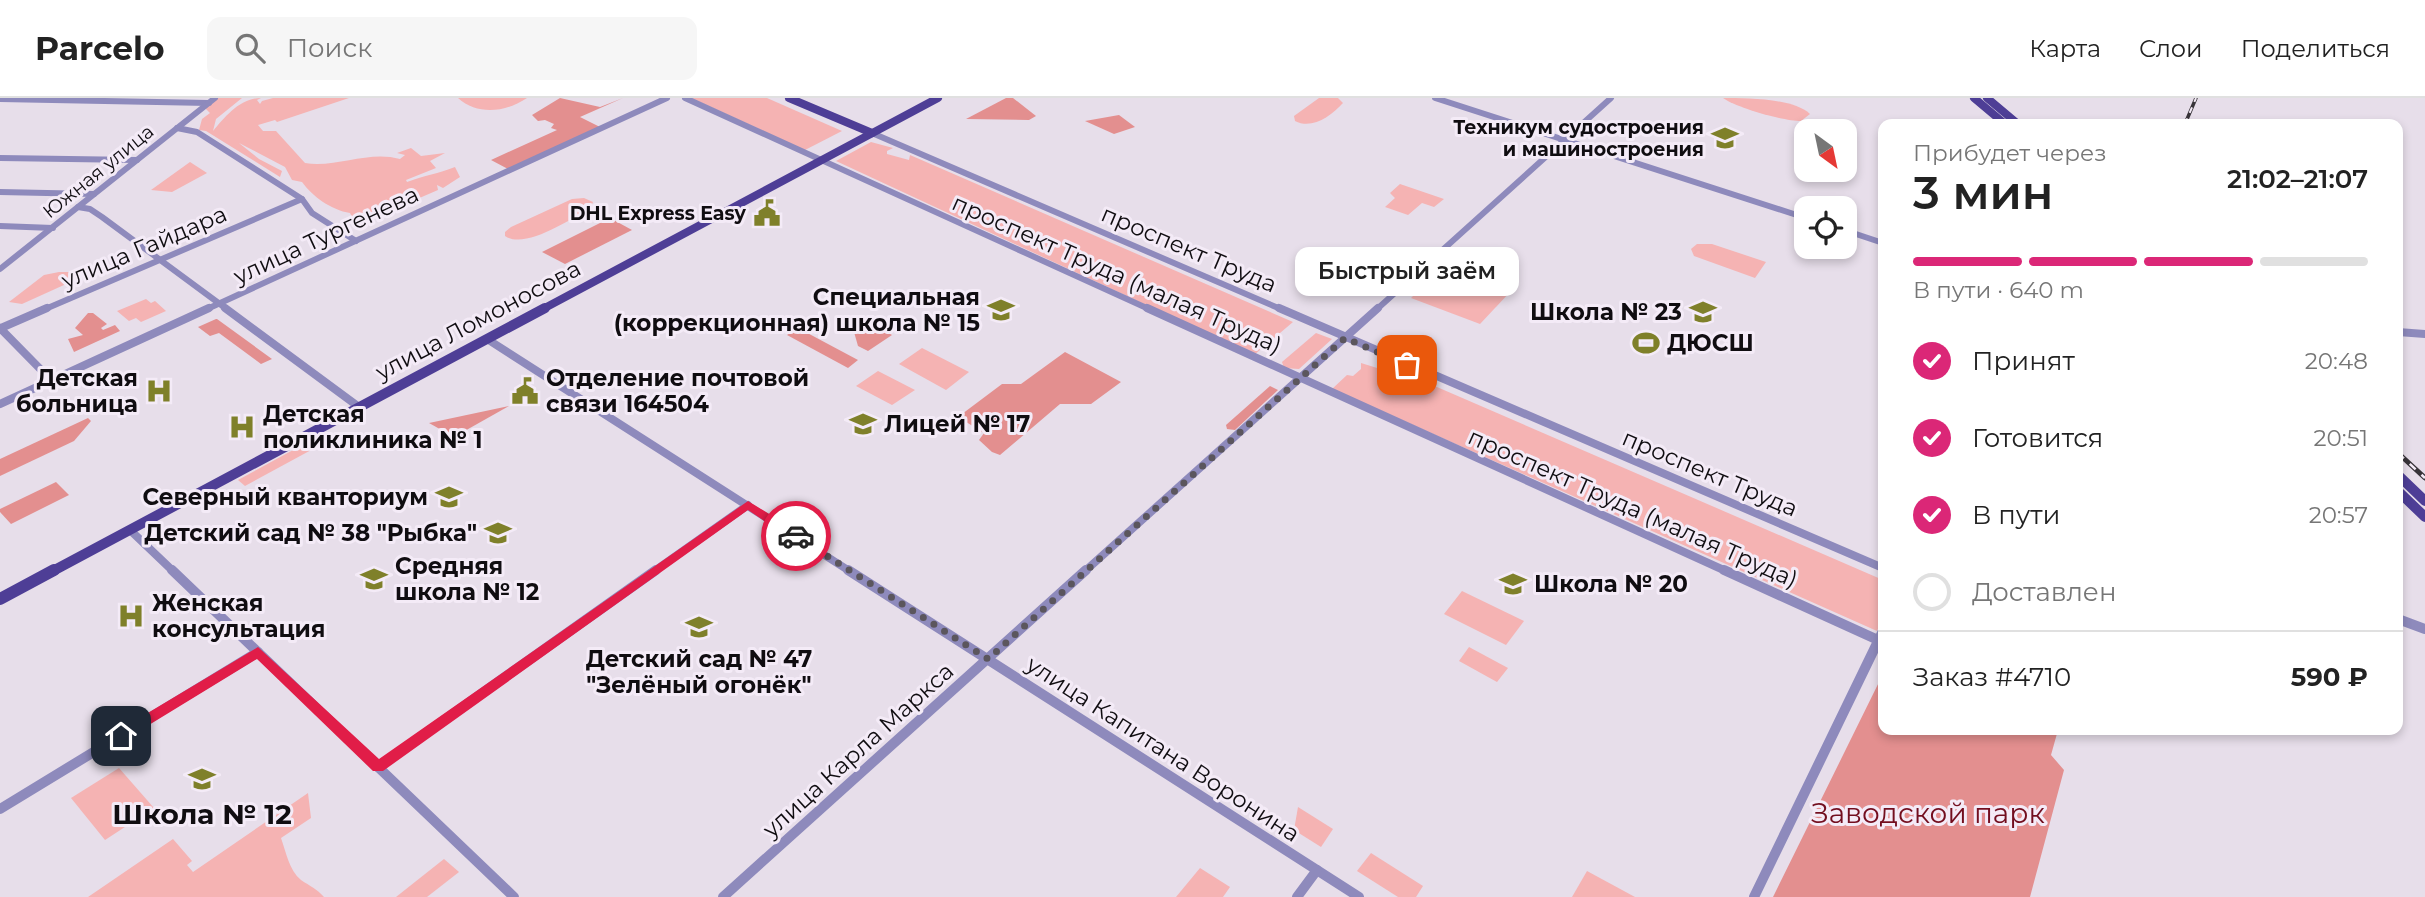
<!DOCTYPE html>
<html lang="ru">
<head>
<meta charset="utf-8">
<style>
  :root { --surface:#fff; --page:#f6f6f6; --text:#222; --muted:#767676; --line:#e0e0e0; --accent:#db2777 }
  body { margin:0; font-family:Montserrat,sans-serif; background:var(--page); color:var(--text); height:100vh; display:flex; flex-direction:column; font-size:26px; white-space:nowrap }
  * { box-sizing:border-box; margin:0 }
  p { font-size:23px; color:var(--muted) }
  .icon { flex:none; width:38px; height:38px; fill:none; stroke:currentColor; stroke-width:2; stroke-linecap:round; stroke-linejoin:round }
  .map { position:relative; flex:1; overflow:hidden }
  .details { position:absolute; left:1878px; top:21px; width:525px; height:616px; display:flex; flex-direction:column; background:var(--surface); border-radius:14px; box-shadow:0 4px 10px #0003 }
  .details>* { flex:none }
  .needle { width:46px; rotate:147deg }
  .controls { position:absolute; left:1794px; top:21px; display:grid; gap:14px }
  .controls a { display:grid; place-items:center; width:63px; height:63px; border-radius:14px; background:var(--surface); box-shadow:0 4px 10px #0003; font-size:35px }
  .pin { position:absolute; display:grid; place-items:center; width:60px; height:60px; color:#fff; margin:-30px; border-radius:14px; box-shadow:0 4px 10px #0006 }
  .courier { position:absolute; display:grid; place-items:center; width:70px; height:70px; margin:-35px; border:5px solid #e11d48; border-radius:50%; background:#fff; color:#222; box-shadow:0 2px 9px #0007 }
  .bubble { position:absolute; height:49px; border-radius:14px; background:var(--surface); box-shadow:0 4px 10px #0003; font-size:23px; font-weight:600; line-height:49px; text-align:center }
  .summary em { font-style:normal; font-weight:600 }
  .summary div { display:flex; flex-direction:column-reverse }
  .summary { display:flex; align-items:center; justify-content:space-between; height:119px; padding:0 35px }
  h1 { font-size:46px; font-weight:600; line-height:52px }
  .bar { display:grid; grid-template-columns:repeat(4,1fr); gap:10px 7px; align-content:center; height:84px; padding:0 35px }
  .bar i { height:9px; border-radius:5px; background:var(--line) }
  .bar .on { background:var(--accent) }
  .bar p { grid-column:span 4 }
  .line { display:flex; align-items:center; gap:18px; padding:0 35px; border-top:2px solid var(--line) }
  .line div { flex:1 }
  ol { padding:0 35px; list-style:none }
  li { display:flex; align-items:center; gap:21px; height:77px }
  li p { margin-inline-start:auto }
  li .icon { padding:7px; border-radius:50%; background:var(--accent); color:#fff; stroke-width:4 }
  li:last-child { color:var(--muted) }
  li i { width:38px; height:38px; border:4px solid var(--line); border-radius:50% }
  header { display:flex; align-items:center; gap:42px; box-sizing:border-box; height:98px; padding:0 35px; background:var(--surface); border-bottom:2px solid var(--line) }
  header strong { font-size:33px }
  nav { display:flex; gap:38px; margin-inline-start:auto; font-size:24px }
  .search { width:490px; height:63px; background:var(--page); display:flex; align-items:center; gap:18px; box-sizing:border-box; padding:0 24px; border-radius:14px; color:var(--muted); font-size:26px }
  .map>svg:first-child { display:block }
  .green { fill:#f5b3b3 }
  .forest { fill:#e38f8f }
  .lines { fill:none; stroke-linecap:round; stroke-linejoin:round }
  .minor-far2 { stroke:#8e8abc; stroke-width:6 }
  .minor-far1 { stroke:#8e8abc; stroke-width:8 }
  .minor { stroke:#8e8abc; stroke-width:10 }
  .major-far2 { stroke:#4e3e96; stroke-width:8 }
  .major-far1 { stroke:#4e3e96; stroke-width:10 }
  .major { stroke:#4e3e96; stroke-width:12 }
  .rail-far1-casing { stroke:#383439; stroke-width:3.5 }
  .rail-casing { stroke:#383439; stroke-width:5 }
  .rail-far1 { stroke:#f4ebf7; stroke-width:2; stroke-dasharray:6; stroke-linecap:butt }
  .rail { stroke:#f4ebf7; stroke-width:2.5; stroke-dasharray:8; stroke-linecap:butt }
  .route { fill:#e11d48 }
  .done { stroke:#5b565d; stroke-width:7; stroke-dasharray:0 12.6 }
  .labels { text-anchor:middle; stroke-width:6; stroke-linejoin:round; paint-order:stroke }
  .far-poi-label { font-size:19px; font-weight:bold; fill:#100d11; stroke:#f4ebf7; text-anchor:end }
  .far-street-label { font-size:19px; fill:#100d11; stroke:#f4ebf7 }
  .street-label { font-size:23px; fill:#100d11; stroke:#f4ebf7 }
  .poi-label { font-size:23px; font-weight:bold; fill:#100d11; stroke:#f4ebf7; text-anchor:start }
  .near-park-label { font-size:28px; fill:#730e1f; stroke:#f4ebf7 }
  .near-poi-label { font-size:28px; font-weight:bold; fill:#100d11; stroke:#f4ebf7 }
</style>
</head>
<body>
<header>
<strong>Parcelo</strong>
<div class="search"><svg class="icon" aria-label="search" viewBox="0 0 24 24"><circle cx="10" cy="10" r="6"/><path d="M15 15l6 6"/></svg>Поиск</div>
<nav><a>Карта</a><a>Слои</a><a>Поделиться</a></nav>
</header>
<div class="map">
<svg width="2425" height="799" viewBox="0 0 2425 799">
  <rect width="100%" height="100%" fill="#e7deea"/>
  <g class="green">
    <path d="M218,0H242L216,21L213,33C225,19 240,0 261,0L257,2L260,6L262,3L273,0H349L277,24L275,22L258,27L263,33H276L305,65C337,70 369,52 400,61L405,57L397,55L411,50L421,58L445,55L430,63L436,70L406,82L407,84C425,77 438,76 455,69L460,79L443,90L437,87L438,92L373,120L365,121L357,115L360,123H354L350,115C331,112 312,98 302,84L292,82L285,69L239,45L259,61L282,73L280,79L206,33L199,32L202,21L210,15L205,10Z"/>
    <path d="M458,0H527C506,14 478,18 458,0Z"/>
    <path d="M691,0H767L842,33L805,52Z"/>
    <path d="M1319,0H1338L1343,5C1331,18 1312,32 1295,23L1294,18Z"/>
    <path d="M1723,0C1746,0 1793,0 1810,16L1801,23C1783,23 1737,10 1723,0Z"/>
    <path d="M871,44L893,50L887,53V56L909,62L910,57L1293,224L1254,257L836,63Z"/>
    <path d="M190,64L207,75L172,94L151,92Z"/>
    <path d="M1400,86L1444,101L1434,109L1422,105L1408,117L1385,109L1395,100L1390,95Z"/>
    <path d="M584,100L593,104L590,111C570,121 525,152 505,138V134L511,129L572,101Z"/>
    <path d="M1697,146H1712L1766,164L1755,180L1694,158L1691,151Z"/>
    <path d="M1447,165L1509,188L1511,193L1480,226L1411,200Z"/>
    <path d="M59,174H70L75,182L22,206L9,204L44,177Z"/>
    <path d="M146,201L151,205L155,203L166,213L141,224L136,220L129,223L117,213Z"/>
    <path d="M1316,235L1332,241L1299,271L1284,270L1282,264Z"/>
    <path d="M922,250L969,274L946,292L899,266Z"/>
    <path d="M1361,265L1390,274L1393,270L1883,482V520L1877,533L1332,291L1347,277L1353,278L1361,271Z"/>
    <path d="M878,273L915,292L892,307L856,288Z"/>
    <path d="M306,345L313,351L245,388L238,382Z"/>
    <path d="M1462,493L1524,523L1506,547L1444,516Z"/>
    <path d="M1469,549L1508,570L1497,584L1459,563Z"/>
    <path d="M119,670L154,710L105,742L71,700Z"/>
    <path d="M308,695L311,720L281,740C286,754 289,772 301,782C310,788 317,791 324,799H88L173,741L192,763L187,767L193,774Z"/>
    <path d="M1298,709L1333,731L1321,749L1294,732Z"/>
    <path d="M1371,755L1423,788L1416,799H1398L1357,773Z"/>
    <path d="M444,761L459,774L427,799H396Z"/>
    <path d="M1200,770L1230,789L1223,799H1176Z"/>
    <path d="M1587,773L1635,799H1572Z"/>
  </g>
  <g class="forest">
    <path d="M560,0L600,9L623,0L580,19L600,29L508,71L491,62L557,32L551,30L554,26L545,22L538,23L532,17Z"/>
    <path d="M1006,0H1013L1036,18L1029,22L966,21Z"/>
    <path d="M1119,17L1135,29L1114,36L1085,23Z"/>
    <path d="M610,120L632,132L565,166L542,154Z"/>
    <path d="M88,215H93L107,226L101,230L103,232L115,227L120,233L74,254L68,241L83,237L75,230Z"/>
    <path d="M216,221H217L272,261L261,266L219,235L210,238L198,229Z"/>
    <path d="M863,228H876L892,237L868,253L858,248L854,234Z"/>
    <path d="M798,230L858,262L848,270L787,237Z"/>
    <path d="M1065,254L1121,284L1091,306H1060L1000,357L992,354L979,342L984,335L958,319L1002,286H1021Z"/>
    <path d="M1270,288L1278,292L1235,332L1227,331L1226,327Z"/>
    <path d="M509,308L454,339L429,325Z"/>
    <path d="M88,320L91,323L74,343L0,378V361Z"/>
    <path d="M56,384L69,397L11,426L0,414V411Z"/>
    <path d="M1883,576V632H2058L2051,657L2064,672L2030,799H1773Z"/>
  </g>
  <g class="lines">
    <g class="minor-far2">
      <path d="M685,0L1151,212"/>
      <path d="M1435,0L1806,120"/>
      <path d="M0,1L209,5"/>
      <path d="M177,30L197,34L302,101L312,115L356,143"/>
      <path d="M872,35L1283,212"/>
      <path d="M0,60L137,62"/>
      <path d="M0,94L94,96"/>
      <path d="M78,109L90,111L102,119L228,212"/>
      <path d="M0,128L53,130"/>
      <path d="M1844,132L1883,145"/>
      <path d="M0,171L215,0"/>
      <path d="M43,212L302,101"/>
      <path d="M205,212L667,0"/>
      <path d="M1376,212L1611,0"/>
    </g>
    <g class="minor-far1">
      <path d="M225,210L359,309"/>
      <path d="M1147,210L1728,474"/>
      <path d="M1279,210L1883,470"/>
      <path d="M0,230L52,283"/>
      <path d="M1,230L47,210"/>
      <path d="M2398,234L2425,236"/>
      <path d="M487,241L851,474"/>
      <path d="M0,306L209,210"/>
      <path d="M130,432L174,474"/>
      <path d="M653,474L748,407"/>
      <path d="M1084,474L1378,210"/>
    </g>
    <g class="minor">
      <path d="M172,472L514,799"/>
      <path d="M848,472L1359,799"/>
      <path d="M1724,472L1878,542"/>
      <path d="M2398,521L2425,531"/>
      <path d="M378,669L656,472"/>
      <path d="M0,711L258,554"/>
      <path d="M723,799L1086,472"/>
      <path d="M1297,799L1317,772"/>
      <path d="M1754,799L1883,533"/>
    </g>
    <g class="major-far2">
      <path d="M789,0L872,35"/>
      <path d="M1974,0L2005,26"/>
      <path d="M1987,0L2018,26"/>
      <path d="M541,212L938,0"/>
    </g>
    <g class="major-far1">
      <path d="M2398,377L2425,403"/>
      <path d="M2398,393L2425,419"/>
      <path d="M51,474L545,210"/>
    </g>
    <path class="major" d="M0,501L54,472"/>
    <defs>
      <path id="rail-far1" d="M2185,26L2196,0"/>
      <path id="rail" d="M2398,355L2425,380"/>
    </defs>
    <use href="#rail-far1" class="rail-far1-casing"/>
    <use href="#rail" class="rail-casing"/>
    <use href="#rail-far1" class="rail-far1"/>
    <use href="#rail" class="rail"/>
  </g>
  <path class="route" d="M748,403L800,435V441H791L748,412L383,673H373L257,561L126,641L121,643L114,638L116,634L258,549L379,661Z"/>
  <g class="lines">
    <path class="done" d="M796,438L988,561L1345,240L1407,267"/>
  </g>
  <defs>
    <symbol id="university-bare" viewBox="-9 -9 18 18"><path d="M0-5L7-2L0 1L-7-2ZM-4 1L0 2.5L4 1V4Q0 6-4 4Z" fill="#7f802a" stroke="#f4ebf7" stroke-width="2.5" paint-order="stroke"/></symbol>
    <symbol id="civic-bare" viewBox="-9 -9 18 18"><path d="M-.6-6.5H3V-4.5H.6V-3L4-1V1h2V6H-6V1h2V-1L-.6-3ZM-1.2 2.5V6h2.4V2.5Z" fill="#7f802a" stroke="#f4ebf7" stroke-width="2.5" paint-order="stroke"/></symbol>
    <symbol id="school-bare" viewBox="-9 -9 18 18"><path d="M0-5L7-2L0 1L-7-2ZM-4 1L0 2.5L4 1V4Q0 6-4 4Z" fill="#7f802a" stroke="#f4ebf7" stroke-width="2.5" paint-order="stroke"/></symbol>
    <symbol id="stadium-bare" viewBox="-9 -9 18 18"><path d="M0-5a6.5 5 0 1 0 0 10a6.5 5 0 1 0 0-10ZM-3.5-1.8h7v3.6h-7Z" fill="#7f802a" stroke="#f4ebf7" stroke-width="2.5" paint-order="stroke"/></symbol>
    <symbol id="hospital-bare" viewBox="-9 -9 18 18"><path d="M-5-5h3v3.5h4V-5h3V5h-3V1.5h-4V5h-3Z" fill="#7f802a" stroke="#f4ebf7" stroke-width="2.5" paint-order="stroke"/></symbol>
  </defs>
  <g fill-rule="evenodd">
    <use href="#university-bare" x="1706" y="21" width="38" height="38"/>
    <use href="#civic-bare" x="748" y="96" width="38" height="38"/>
    <use href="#school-bare" x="982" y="193" width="38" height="38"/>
    <use href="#school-bare" x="1684" y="195" width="38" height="38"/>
    <use href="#stadium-bare" x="1627" y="226" width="38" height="38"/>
    <use href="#hospital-bare" x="140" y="274" width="38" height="38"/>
    <use href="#civic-bare" x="506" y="274" width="38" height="38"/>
    <use href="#school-bare" x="844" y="307" width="38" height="38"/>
    <use href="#hospital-bare" x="223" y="310" width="38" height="38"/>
    <use href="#school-bare" x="430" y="380" width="38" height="38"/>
    <use href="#school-bare" x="479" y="416" width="38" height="38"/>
    <use href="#school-bare" x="355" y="462" width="38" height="38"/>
    <use href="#school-bare" x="1494" y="467" width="38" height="38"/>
    <use href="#hospital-bare" x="112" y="499" width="38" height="38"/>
    <use href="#school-bare" x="680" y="510" width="38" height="38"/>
    <use href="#school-bare" x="183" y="662" width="38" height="38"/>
  </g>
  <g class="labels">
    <g class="far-poi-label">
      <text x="1704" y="36">Техникум судостроения<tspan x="1704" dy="22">и машиностроения</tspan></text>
      <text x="746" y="122">DHL Express Easy</text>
    </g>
    <g class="far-street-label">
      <text transform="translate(98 73) rotate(-39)" y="7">Южная улица</text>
    </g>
    <g class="street-label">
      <text transform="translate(326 137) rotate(-25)" y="8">улица Тургенева</text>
      <text transform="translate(144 149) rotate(-23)" y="8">улица Гайдара</text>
      <text transform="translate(1189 151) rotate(23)" y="8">проспект Труда</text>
      <text transform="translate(1117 176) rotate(24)" y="8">проспект Труда (малая Труда)</text>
      <text transform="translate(478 222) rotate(-28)" y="8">улица Ломоносова</text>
      <text transform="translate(1710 375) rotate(23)" y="8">проспект Труда</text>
      <text transform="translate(1633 410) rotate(24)" y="8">проспект Труда (малая Труда)</text>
      <text transform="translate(1163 651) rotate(33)" y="8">улица Капитана Воронина</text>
      <text transform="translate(858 652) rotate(-42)" y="8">улица Карла Маркса</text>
    </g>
    <g class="poi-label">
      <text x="980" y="207" text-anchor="end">Специальная<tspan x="980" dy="26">(коррекционная) школа № 15</tspan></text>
      <text x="1682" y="222" text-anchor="end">Школа № 23</text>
      <text x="1667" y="253">ДЮСШ</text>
      <text x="138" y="288" text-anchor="end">Детская<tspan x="138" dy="26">больница</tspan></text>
      <text x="546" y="288">Отделение почтовой<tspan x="546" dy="26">связи 164504</tspan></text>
      <text x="263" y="324">Детская<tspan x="263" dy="26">поликлиника № 1</tspan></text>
      <text x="884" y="334">Лицей № 17</text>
      <text x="428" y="407" text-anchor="end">Северный кванториум</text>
      <text x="477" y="443" text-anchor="end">Детский сад № 38 "Рыбка"</text>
      <text x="395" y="476">Средняя<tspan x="395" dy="26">школа № 12</tspan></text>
      <text x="1534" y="494">Школа № 20</text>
      <text x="152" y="513">Женская<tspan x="152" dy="26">консультация</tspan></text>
      <text x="699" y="569" text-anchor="middle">Детский сад № 47<tspan x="699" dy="26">"Зелёный огонёк"</tspan></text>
    </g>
    <g class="near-park-label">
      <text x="1928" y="725">Заводской парк</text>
    </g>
    <g class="near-poi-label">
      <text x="202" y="726">Школа № 12</text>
    </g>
  </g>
</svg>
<div class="controls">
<a><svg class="needle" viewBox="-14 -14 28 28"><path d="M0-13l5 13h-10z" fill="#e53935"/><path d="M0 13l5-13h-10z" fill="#767676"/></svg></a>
<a><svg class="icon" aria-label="locate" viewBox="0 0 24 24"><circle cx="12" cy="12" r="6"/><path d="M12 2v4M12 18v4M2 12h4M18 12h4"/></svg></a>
</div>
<div class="pin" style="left:1407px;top:267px;background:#ea580c"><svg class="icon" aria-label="bag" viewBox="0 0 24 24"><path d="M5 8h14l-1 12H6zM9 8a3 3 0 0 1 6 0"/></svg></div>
<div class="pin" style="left:121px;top:638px;background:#1f2937"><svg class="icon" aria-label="home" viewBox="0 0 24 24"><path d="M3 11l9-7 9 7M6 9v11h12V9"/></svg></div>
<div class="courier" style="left:796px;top:438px"><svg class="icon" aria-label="car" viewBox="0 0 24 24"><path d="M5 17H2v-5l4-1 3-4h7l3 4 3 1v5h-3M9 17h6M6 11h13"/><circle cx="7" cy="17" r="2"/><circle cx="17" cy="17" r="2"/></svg></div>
<div class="bubble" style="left:1295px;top:149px;width:224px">Быстрый заём</div>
<section class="details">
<div class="summary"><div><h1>3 мин</h1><p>Прибудет через</p></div><em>21:02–21:07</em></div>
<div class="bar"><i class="on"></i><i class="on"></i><i class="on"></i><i></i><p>В пути · 640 m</p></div>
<ol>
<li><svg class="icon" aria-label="check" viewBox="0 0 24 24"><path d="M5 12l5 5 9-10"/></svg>Принят<p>20:48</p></li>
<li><svg class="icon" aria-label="check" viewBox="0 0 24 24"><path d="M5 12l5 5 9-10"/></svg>Готовится<p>20:51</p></li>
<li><svg class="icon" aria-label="check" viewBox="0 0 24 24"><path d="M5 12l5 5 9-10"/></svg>В пути<p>20:57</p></li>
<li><i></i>Доставлен</li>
</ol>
<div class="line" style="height:91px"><div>Заказ #4710</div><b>590 ₽</b></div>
</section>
</div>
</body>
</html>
